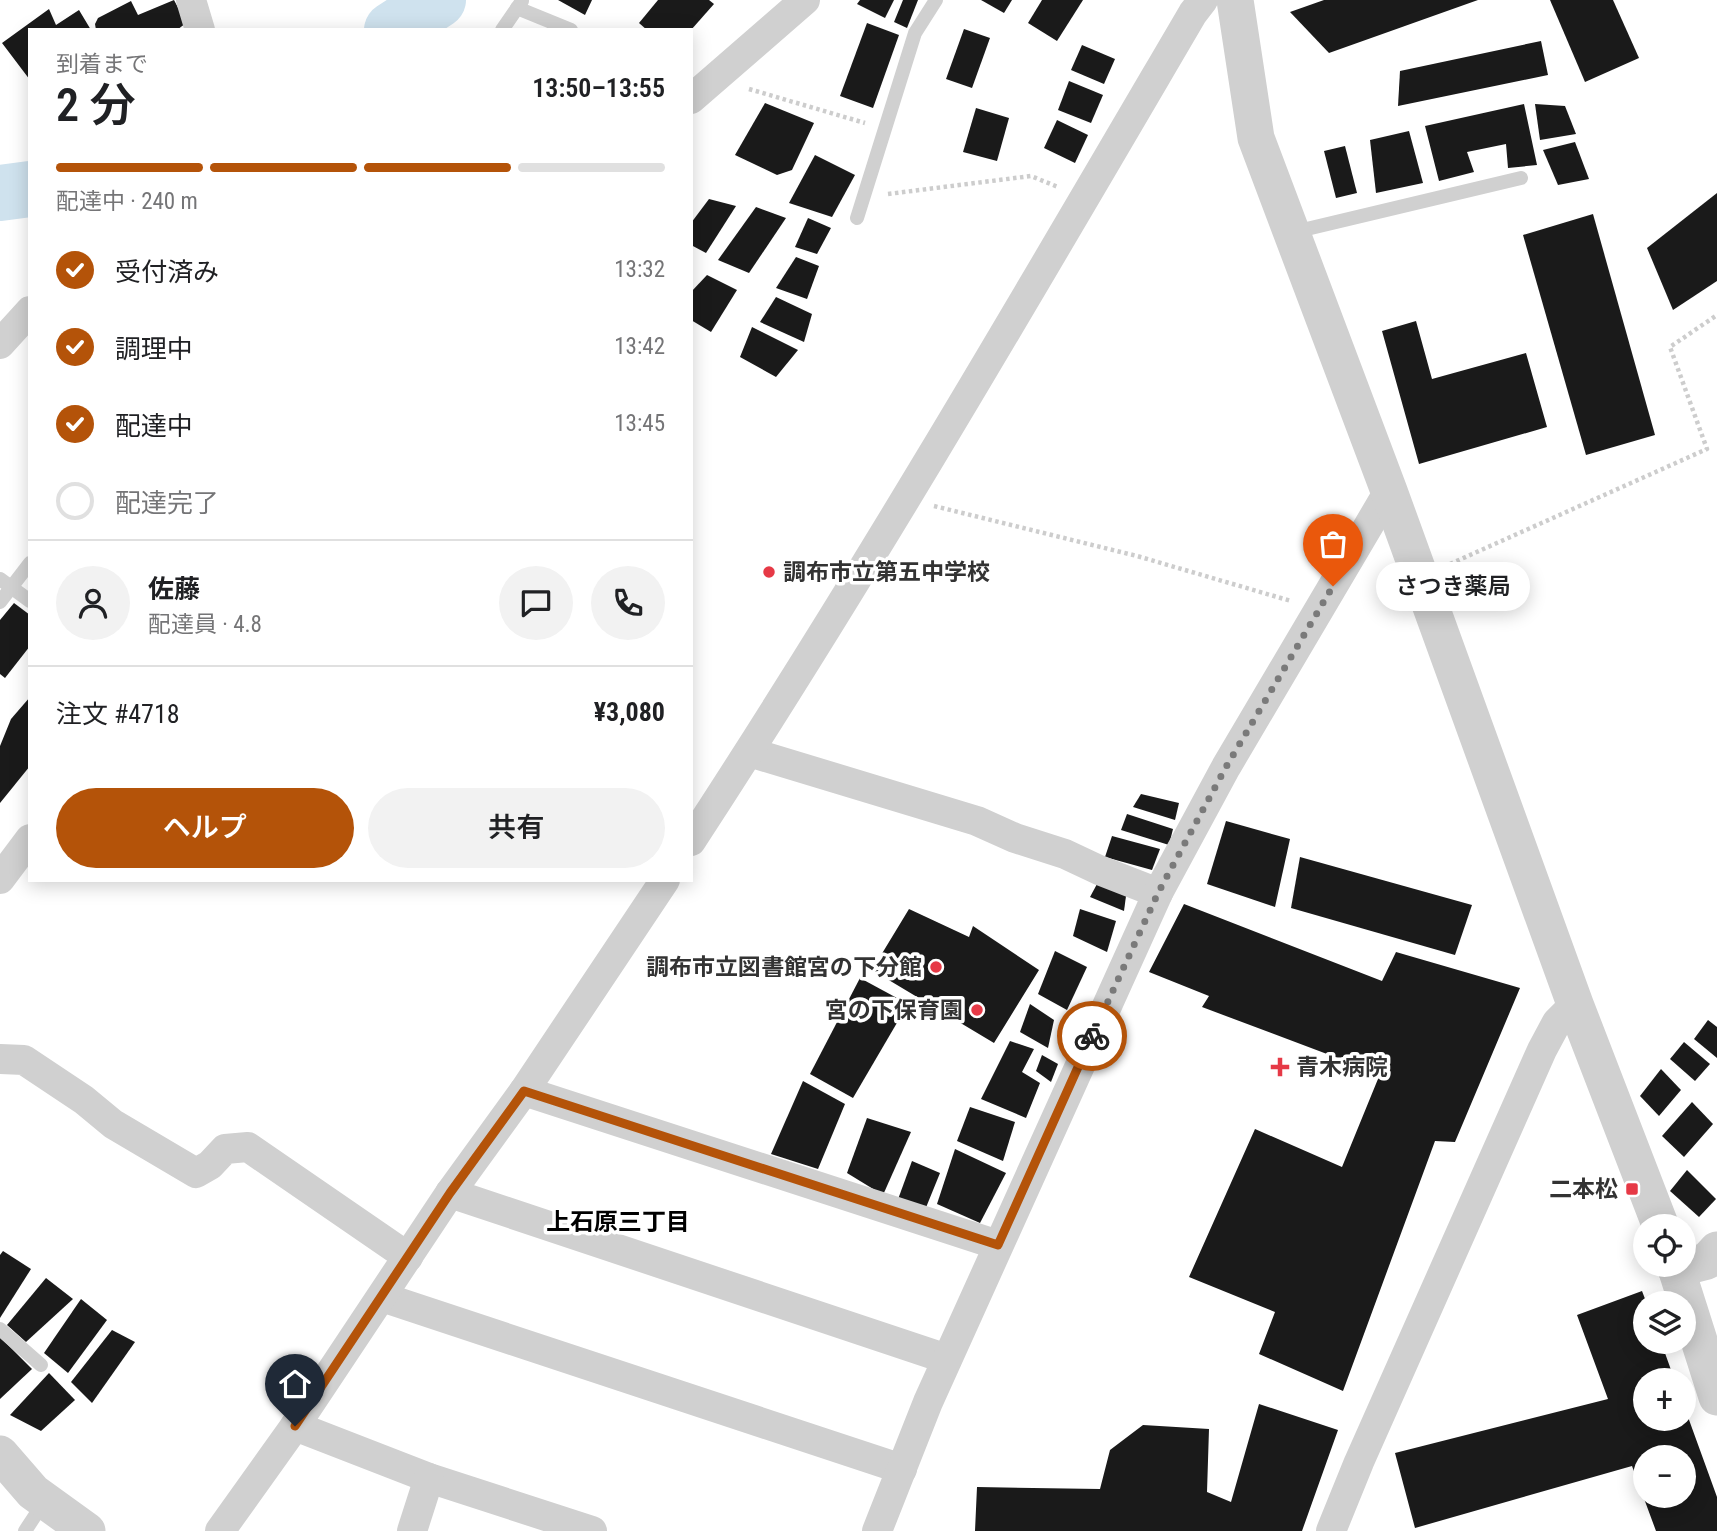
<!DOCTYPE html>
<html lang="ja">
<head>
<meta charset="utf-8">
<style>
  :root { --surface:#fff; --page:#f2f2f2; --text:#202124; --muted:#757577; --line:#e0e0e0; --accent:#b45309 }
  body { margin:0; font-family:"Roboto Condensed","Noto Sans JP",sans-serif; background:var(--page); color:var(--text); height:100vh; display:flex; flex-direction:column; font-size:26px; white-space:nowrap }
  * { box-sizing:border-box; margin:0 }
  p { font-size:23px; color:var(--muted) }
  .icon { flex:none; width:38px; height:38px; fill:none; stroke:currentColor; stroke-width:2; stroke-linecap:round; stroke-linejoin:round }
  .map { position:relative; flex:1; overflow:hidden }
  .details { position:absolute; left:28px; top:28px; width:665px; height:854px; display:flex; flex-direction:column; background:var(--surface); border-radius:0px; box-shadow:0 4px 18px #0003 }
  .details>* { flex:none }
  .fabs { position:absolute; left:1633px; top:1214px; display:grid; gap:14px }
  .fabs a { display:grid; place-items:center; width:63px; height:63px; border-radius:50%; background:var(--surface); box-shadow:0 4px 18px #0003; font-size:35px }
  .pin { position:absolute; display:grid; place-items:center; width:60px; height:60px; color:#fff; margin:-72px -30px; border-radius:50% 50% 50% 0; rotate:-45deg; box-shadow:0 0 7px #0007 }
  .pin .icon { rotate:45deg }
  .courier { position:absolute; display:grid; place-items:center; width:70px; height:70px; margin:-35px; border:5px solid #b45309; border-radius:50%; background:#fff; color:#222; box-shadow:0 2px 9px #0007 }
  .bubble { position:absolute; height:49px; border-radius:24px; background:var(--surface); box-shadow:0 4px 18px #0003; font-size:23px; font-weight:600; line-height:49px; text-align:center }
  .overview em { font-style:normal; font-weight:600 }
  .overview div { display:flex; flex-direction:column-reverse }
  .overview { display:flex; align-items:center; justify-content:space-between; height:119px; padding:0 28px }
  h1 { font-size:46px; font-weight:600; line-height:52px }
  .bar { display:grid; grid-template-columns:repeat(4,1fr); gap:10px 7px; align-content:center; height:84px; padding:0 28px }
  .bar i { height:9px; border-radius:5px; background:var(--line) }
  .bar .current { background:var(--accent) }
  .bar p { grid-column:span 4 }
  .line { display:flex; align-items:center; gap:18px; padding:0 28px; border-top:2px solid var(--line) }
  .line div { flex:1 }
  .round { display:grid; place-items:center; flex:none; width:74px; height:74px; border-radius:37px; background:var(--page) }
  ol { padding:0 28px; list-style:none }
  li { display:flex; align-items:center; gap:21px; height:77px }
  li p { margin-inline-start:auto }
  li .icon { padding:7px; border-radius:50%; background:var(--accent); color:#fff; stroke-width:4 }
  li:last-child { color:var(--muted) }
  li i { width:38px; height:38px; border:4px solid var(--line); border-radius:50% }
  .button { display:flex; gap:14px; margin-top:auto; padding:14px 28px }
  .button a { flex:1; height:80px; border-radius:42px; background:var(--accent); color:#fff; font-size:28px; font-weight:600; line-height:80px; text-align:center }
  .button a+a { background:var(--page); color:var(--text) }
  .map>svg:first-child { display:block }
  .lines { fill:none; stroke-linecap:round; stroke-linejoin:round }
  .river { stroke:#cfe2ee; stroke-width:56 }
  .building { fill:#1a1a1a; fill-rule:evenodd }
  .path { stroke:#cdcdcd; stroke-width:4.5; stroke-dasharray:3.5 3.5; stroke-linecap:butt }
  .service { stroke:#d0d0d0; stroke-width:14 }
  .minor { stroke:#d0d0d0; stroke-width:30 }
  .tertiary { stroke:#d0d0d0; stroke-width:37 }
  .done { stroke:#7a7a7a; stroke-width:7; stroke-dasharray:0 12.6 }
  .route { stroke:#b45309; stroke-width:9 }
  .poi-dot { fill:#e63946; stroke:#fff; stroke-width:2.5 }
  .labels { text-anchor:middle; stroke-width:7; stroke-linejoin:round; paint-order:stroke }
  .poi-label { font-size:23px; font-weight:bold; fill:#333; stroke:#fff; text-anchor:end }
  .neighbourhood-label { font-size:24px; font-weight:bold; fill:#000; stroke:#fff }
</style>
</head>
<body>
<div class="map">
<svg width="1717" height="1531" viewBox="0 0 1717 1531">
  <rect width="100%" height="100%" fill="#fff"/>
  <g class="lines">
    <g class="river">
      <path d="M392,30L438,0"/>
      <path d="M0,193L30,189"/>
    </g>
  </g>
  <g class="building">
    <path d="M174,0L186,23L177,30H96L95,24L98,18L131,1L138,15Z"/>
    <path d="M558,0H592L585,15Z"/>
    <path d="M658,0H709L714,4L691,30H647L639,23Z"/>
    <path d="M860,0H894L885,18L857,4Z"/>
    <path d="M903,0H918L907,28L894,22Z"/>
    <path d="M981,0H1012L1004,13Z"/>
    <path d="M1042,0H1083L1057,41L1028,23Z"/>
    <path d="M1324,0H1478L1329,53L1290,12Z"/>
    <path d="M1550,0H1613L1639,58L1585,82Z"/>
    <path d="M49,9L56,25L79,10L91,30H30V80L2,43Z"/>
    <path d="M867,23L899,35L873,108L840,96Z"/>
    <path d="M964,29L990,38L972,88L946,79Z"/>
    <path d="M1541,41L1548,75L1398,106L1400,71Z"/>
    <path d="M1082,45L1115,59L1104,84L1071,70Z"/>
    <path d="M1069,81L1103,95L1091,123L1058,110Z"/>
    <path d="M765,103L814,123L792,170L777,175L735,155Z"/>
    <path d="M1524,104L1537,165L1508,168L1506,144L1467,152L1474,172L1439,181L1425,126Z"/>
    <path d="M1535,104L1565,106L1576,134L1540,140Z"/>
    <path d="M976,108L1009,118L997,161L963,152Z"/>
    <path d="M1057,120L1088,135L1075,163L1044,148Z"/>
    <path d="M1409,131L1423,183L1376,193L1370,140Z"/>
    <path d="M1575,142L1589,179L1558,185L1543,150Z"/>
    <path d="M1345,146L1357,193L1336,198L1324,151Z"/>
    <path d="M815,155L855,175L832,217L789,203Z"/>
    <path d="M1717,193V281L1673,310L1647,248Z"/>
    <path d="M709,199L736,206L706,253L691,245V223Z"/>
    <path d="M756,207L786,218L749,273L718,260Z"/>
    <path d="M1593,214L1655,435L1586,455L1523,235Z"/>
    <path d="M808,218L831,228L817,254L795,247Z"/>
    <path d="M796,257L819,266L807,299L776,288Z"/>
    <path d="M707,275L737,290L711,332L691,320V292Z"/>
    <path d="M776,297L812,314L804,342L760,322Z"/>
    <path d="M1416,321L1432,379L1526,353L1547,427L1419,464L1382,331Z"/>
    <path d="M752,327L798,350L776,377L740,357Z"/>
    <path d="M14,603L30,615V646L5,678L0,674V620Z"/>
    <path d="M30,697V766L0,803V746L11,719Z"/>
    <path d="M1141,794L1179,803L1175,820L1133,807Z"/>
    <path d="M1127,814L1173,829L1169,845L1121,830Z"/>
    <path d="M1226,821L1290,839L1275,907L1207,884Z"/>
    <path d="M1112,836L1160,849L1152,870L1105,857Z"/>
    <path d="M1300,857L1472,905L1455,955L1291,908Z"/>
    <path d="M1097,884L1126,896L1124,911L1090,897Z"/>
    <path d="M1184,904L1382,981L1396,952L1520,988L1455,1142L1435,1141L1343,1391L1259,1354L1275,1312L1189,1277L1255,1129L1342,1167L1380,1074L1202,1007L1209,996L1149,972Z"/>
    <path d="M909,909L969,937L973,926L1039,970L994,1043L872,970Z"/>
    <path d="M1080,909L1116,921L1107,952L1073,936Z"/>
    <path d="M1055,951L1087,967L1067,1010L1038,994Z"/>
    <path d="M860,978L908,1004L853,1098L810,1074Z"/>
    <path d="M1030,1004L1054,1020L1048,1048L1020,1032Z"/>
    <path d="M1708,1020L1717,1027V1058L1694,1039Z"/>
    <path d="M1010,1041L1034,1049L1022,1072L1040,1083L1026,1118L981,1099Z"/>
    <path d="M1684,1042L1710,1064L1695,1081L1670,1059Z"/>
    <path d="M1042,1055L1058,1064L1051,1082L1036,1071Z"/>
    <path d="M1661,1069L1681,1090L1659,1116L1640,1096Z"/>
    <path d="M803,1081L845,1104L818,1169L771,1154Z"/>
    <path d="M1692,1102L1713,1124L1684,1157L1662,1136Z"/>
    <path d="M970,1107L1015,1122L1003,1161L957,1141Z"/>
    <path d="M867,1118L911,1132L883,1195L847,1173Z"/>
    <path d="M955,1149L1006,1173L980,1223L937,1204Z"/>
    <path d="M912,1161L940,1173L925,1210L897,1202Z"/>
    <path d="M1687,1170L1716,1199L1699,1217L1670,1191Z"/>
    <path d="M3,1251L31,1269L0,1318V1255Z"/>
    <path d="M46,1278L73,1299L26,1342L7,1325Z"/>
    <path d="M1642,1291L1647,1304H1645V1342H1661L1675,1381H1645V1419H1684V1406L1717,1497V1531H1656L1632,1466L1415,1528L1395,1453L1608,1399L1577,1315ZM1645,1458H1684V1496H1645Z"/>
    <path d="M81,1299L107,1320L68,1373L44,1353Z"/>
    <path d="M112,1330L135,1342L92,1403L71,1382Z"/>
    <path d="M0,1337L32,1369L0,1399Z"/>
    <path d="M49,1373L75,1400L41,1431L10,1415Z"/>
    <path d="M1259,1404L1338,1430L1302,1531H975L977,1487L1100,1489L1110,1450L1143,1425L1209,1429L1207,1492L1231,1502Z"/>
  </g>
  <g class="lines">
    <g class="path">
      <path d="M749,89L865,123"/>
      <path d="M888,194L1031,176L1058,187"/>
      <path d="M934,506L1137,556L1291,601"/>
      <path d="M1450,564L1707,449L1670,347L1717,315"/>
    </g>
    <g class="service">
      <path d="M517,8L571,30"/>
      <path d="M502,30L522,1"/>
      <path d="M857,218L915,33L936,0"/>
      <path d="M1294,232L1521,178"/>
      <path d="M0,579L30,601"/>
      <path d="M0,602L30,563"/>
      <path d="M0,1329L41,1365"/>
      <path d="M25,1531L44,1502"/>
    </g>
    <g class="minor">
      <path d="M191,0L200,30"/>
      <path d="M691,99L805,0"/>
      <path d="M0,344L30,311"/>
      <path d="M749,752L977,821L1015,838L1065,854L1099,870L1158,893"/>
      <path d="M691,841C868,570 1030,291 1193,13L1203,0"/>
      <path d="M0,879L30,839"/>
      <path d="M0,1059L24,1060L84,1100L113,1124L196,1173L210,1165L225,1149L248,1147L408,1257"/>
      <path d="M524,1091L998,1245"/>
      <path d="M450,1193L947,1359"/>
      <path d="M382,1297L902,1469"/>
      <path d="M295,1426L429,1478L592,1531"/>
      <path d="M220,1531L295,1426L450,1193L524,1091L665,880"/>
      <path d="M412,1531L429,1478"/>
      <path d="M877,1531L928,1402L1158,893L1226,767L1389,491"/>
      <path d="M1331,1531L1359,1462L1542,1050L1557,1022L1575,1004"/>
    </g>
    <g class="tertiary">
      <path d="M1235,0L1256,138L1389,491L1575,1004L1661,1227"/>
      <path d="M1675,1265L1717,1397"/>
      <path d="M1676,1269L1707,1261L1717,1250"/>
      <path d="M0,1454L33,1492L87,1531"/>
    </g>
  </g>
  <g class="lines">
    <path class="done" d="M1092,1036L1158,893L1226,767L1333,586"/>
    <path class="route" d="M295,1426L450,1193L524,1091L998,1245L1092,1036"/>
  </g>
  <g class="poi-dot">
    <circle cx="769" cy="572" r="7"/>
    <circle cx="936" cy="967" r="7"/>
    <circle cx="977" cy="1010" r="7"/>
    <path d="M1276.5 1056.5h7v7h7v7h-7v7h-7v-7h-7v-7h7z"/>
    <rect x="1625" y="1182" width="14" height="14" rx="3.5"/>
  </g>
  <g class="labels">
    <g class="poi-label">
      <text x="783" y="580" text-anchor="start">調布市立第五中学校</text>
      <text x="922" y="975">調布市立図書館宮の下分館</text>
      <text x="963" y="1018">宮の下保育園</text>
      <text x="1296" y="1075" text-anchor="start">青木病院</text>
      <text x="1618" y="1197">二本松</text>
    </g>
    <g class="neighbourhood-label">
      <text x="618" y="1230">上石原三丁目</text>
    </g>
  </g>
</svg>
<div class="fabs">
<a><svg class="icon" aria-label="locate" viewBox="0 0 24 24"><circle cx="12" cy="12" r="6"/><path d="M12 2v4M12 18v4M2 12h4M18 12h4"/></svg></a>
<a><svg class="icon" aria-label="layers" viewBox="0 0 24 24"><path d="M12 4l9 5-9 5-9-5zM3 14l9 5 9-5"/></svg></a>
<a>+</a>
<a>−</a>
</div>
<div class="pin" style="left:1333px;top:586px;background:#ea580c"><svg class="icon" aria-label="bag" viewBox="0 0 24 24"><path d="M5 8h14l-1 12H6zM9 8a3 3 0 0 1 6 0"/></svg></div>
<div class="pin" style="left:295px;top:1426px;background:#1f2937"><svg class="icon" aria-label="home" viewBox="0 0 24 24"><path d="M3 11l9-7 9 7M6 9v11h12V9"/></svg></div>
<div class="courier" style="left:1092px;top:1036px"><svg class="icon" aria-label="bike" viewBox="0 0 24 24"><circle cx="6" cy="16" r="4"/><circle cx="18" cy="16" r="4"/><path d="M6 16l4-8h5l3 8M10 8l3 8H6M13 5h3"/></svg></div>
<div class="bubble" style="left:1376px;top:562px;width:154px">さつき薬局</div>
<section class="details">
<div class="overview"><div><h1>2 分</h1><p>到着まで</p></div><em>13:50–13:55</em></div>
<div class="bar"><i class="current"></i><i class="current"></i><i class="current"></i><i></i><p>配達中 · 240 m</p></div>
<ol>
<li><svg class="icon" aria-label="check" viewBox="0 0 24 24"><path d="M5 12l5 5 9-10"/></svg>受付済み<p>13:32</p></li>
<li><svg class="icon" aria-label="check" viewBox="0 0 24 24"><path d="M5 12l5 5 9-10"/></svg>調理中<p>13:42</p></li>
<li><svg class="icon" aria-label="check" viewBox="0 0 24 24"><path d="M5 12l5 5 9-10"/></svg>配達中<p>13:45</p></li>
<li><i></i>配達完了</li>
</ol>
<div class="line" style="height:126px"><a class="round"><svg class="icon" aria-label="person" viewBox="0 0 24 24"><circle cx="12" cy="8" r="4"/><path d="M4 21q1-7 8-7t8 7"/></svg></a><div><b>佐藤</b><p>配達員 · 4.8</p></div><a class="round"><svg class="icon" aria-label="chat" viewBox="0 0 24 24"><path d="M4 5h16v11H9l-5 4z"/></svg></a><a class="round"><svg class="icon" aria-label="phone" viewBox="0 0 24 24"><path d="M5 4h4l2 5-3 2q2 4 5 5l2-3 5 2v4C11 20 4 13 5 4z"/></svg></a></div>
<div class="line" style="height:91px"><div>注文 #4718</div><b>¥3,080</b></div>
<div class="button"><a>ヘルプ</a><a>共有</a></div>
</section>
</div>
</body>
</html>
